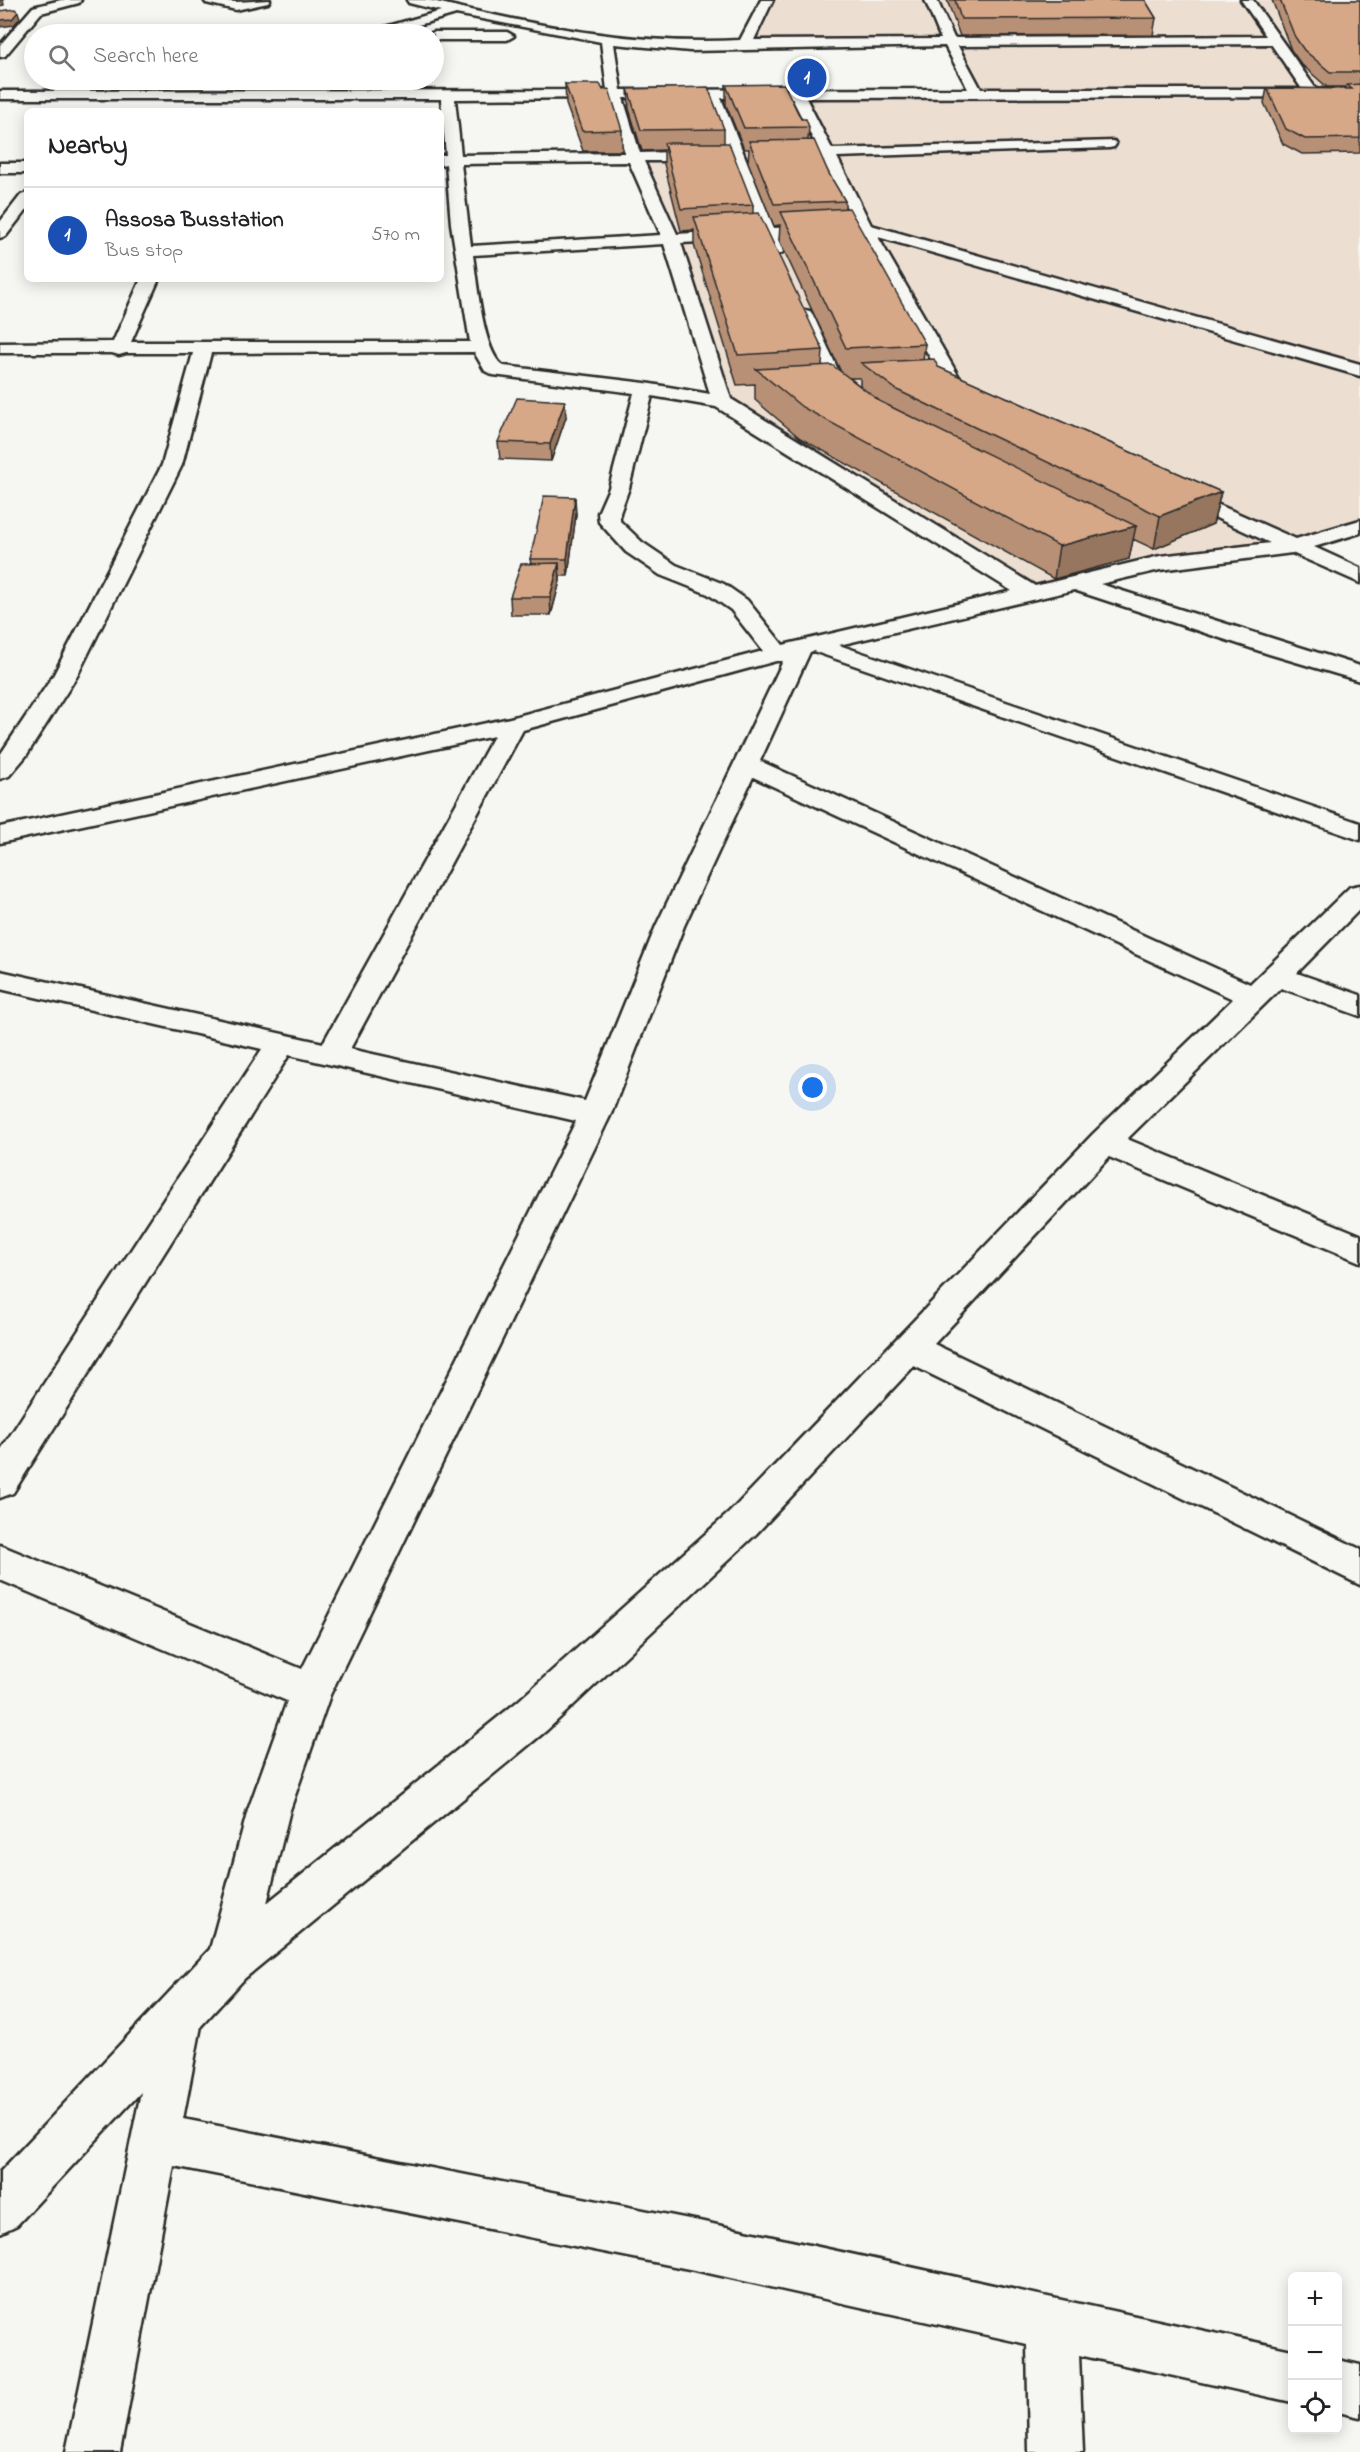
<!DOCTYPE html>
<html lang="en">
<head>
<meta charset="utf-8">
<style>
	:root { --surface:#fff; --page:#f2f2f2; --text:#202124; --muted:#757577; --line:#e0e0e0; --accent:#2b2b2b }
	body { margin:0; font-family:"Indie Flower",sans-serif; background:var(--page); color:var(--text) }
	.controls { position:absolute; right:18px; bottom:18px; display:grid; overflow:hidden; border-radius:9px; box-shadow:0 3px 15px #0003 }
	.controls button { width:54px; height:54px; display:grid; place-items:center; padding:0; border:0; border-bottom:2px solid var(--line); background:var(--surface); color:var(--text); font:30px sans-serif }
	.you { position:absolute; left:813px; top:1088px; width:21px; height:21px; margin:-15px; border:4px solid #fff; border-radius:50%; background:#1a73e8; box-shadow:0 0 0 9px #1a73e833 }
	.badge { display:grid; place-items:center; width:39px; height:39px; border-radius:50%; background:var(--accent); color:#fff; font-size:20px; font-weight:700 }
	.pin { position:absolute; translate:-50% -50%; border:3px solid #fff; box-shadow:0 2px 6px #0006 }
	.list { margin:0; padding:0; list-style:none }
	h2 { display:flex; justify-content:space-between; align-items:center; height:78px; margin:0; padding:0 24px; font-size:26px }
	h2 small { font-size:20px; font-weight:400; color:var(--muted) }
	.list li { display:grid; grid-template-columns:39px 1fr auto; gap:18px; align-items:center; box-sizing:border-box; height:96px; padding:0 24px; border-top:2px solid var(--line) }
	.list b { display:block; font-size:22px; white-space:nowrap }
	.list p { margin:0; font-size:20px; white-space:nowrap; color:var(--muted) }
	.list em { font-size:20px; font-style:normal; color:var(--muted) }
	.icon { flex:none; width:33px; height:33px; fill:none; stroke:currentColor; stroke-width:2; stroke-linecap:round; stroke-linejoin:round }
	.map { position:relative; flex:none; width:1360px; height:2452px; overflow:hidden }
	.search { position:absolute; background:var(--surface); box-shadow:0 3px 15px #0003; left:24px; top:24px; width:420px; height:66px; display:flex; align-items:center; gap:15px; box-sizing:border-box; padding:0 21px; border-radius:33px; color:var(--muted); font-size:22px }
	.panel { position:absolute; background:var(--surface); box-shadow:0 3px 15px #0003; left:24px; top:108px; width:420px; height:174px; border-radius:9px }
	.map>svg:first-child { display:block }
	.built { fill:#ecdfd2 }
	.lines { fill:none; stroke-linecap:round; stroke-linejoin:round }
	.minor-casing { stroke:#2b2b2b; stroke-width:5 }
	.minor { fill:#f6f6f2; fill-rule:evenodd }
	.wall { fill:#b89075; stroke:#2b2b2b; stroke-width:1.5; fill-rule:evenodd }
	.shaded-wall { fill:#96765f; stroke:#2b2b2b; stroke-width:1.5 }
	.building { fill:#d6a888; stroke:#2b2b2b; stroke-width:1.5 }
</style>
</head>
<body>
<div class="map">
<svg width="1360" height="2452" viewBox="0 0 1360 2452">
	<rect width="100%" height="100%" fill="#f6f6f2"/>
	<filter id="ink" filterUnits="userSpaceOnUse"><feTurbulence type="fractalNoise" baseFrequency=".0167" numOctaves="2"/><feDisplacementMap in="SourceGraphic" scale="12" xChannelSelector="R" yChannelSelector="G"/><feConvolveMatrix kernelMatrix="1 2 1 2 8 2 1 2 1" color-interpolation-filters="sRGB"/></filter>
	<g filter="url(#ink)">
		<path class="built" d="M770,0H1245L1281,41L1250,0H1360V519L1300,538L1046,598L722,398L615,95L972,92L954,43H748Z"/>
		<g class="lines">
			<defs>
				<path id="minor" d="M61,0H81L79,3L41,13L5,56L0,57V45L33,7Z
					M204,0L236,2L270,0L268,3L236,10L206,3Z
					M407,0H428C532,25 633,46 740,40L761,0H773L754,40L941,39L925,0H937L954,38L1266,36L1241,0H1253L1316,89H1360V97L806,98L832,149L1114,141L1116,144L1114,147L1109,148L837,157L871,225L1360,364V376L878,237L959,377L989,402L986,406H972L945,384L860,233L778,238L783,252L775,257L769,256L762,239L681,243L731,399L1035,586L1160,556L1270,543L1169,496L1166,492L1169,488L1176,486L1296,539L1360,520V533L1314,547L1360,568V583L1292,553L1160,570L1100,584L1360,666V681L1269,654L1074,590L839,645L1360,823V840L813,651L810,652L760,761L1250,984L1350,887L1360,885V909L1297,973L1360,995V1016L1281,988L1127,1139L1360,1235V1262L1109,1157L934,1344L1360,1549V1585L914,1366L756,1534L547,1730L245,1978L201,2026L183,2119L699,2221L1292,2350V2402L1079,2355L1083,2452H1029L1027,2344L699,2271L174,2166L120,2452H66L141,2092L17,2225L0,2233V2172L210,1949L248,1810L287,1701L0,1580V1545L302,1669L576,1121L289,1055L13,1493L0,1498V1451L262,1049L0,989V971L323,1043L494,736L0,843V827L510,718L763,651L731,610L708,594L660,575L626,552L599,522L598,513L609,488L634,393L493,375L485,371L474,352L211,353L182,465L77,676L26,756L9,776L0,779V755L53,676L162,465L193,353H126L119,355L112,353H0V343L113,342L141,279H159L131,342H470L451,224L446,164L441,165V155H446L441,99H0V91L607,90L601,42L456,14L388,34H370L371,31L441,11L409,3ZM614,44L690,51L945,46L968,89L621,90ZM1271,44L1302,89H981L958,46ZM609,98L625,153L461,155L455,99ZM623,98H707L758,229L677,234L644,161H709L717,156L709,151L640,153ZM721,98H792L818,149L801,151L798,154L806,159L822,158L855,224L774,228ZM629,162L661,235L471,246L461,164ZM664,244L710,394L645,383L504,366C483,355 477,280 473,255ZM652,396L716,407L1012,591L783,645L747,600L724,584L676,565L642,542L620,521V513L629,488ZM776,661H783L656,926L585,1101L350,1049L523,730ZM753,777L1233,999L1093,1134L730,1512L517,1702L267,1903L290,1810L330,1695L611,1114L684,926Z
					M434,32H507L514,36L507,40H434V34H429Z
					M0,163H27V173H0Z
					M27,193V209L6,236L0,238V222L21,195Z
					M804,310L810,311L813,315L845,385L862,400L859,404H845L828,388L795,315L798,311Z
					M1338,2360L1360,2365V2417L1338,2412Z"/>
			</defs>
			<use href="#minor" class="minor-casing"/>
			<use href="#minor" class="minor"/>
		</g>
		<path class="wall" d="M947,0H1145L1156,18L1153,35L960,36Z
			M1272,0H1360V153L1302,154L1283,144L1264,103L1267,88L1346,89V87H1327L1301,64L1291,50Z
			M565,84L622,130V151H583L566,104Z
			M726,85L801,119L809,127L808,140L845,201V208L925,344L923,360L938,367L1221,492L1213,524L1154,549L1133,539L1129,559L1054,579L800,438L755,400V384L737,385L694,245V230L681,231L664,164V150L642,151L629,109L628,89L724,129V143L753,205V214L823,350L822,365L841,372L779,240L780,225L774,226L748,162L749,149H744L726,105ZM850,378H860V386Z
			M566,417L551,461L500,459L498,442Z
			M576,514L568,576H560V581L551,615H511L510,597L531,564L530,559Z"/>
		<path class="shaded-wall" d="M0,0H3L4,5L0,6Z
			M18,12L20,18L14,25L0,27V20Z
			M565,401L566,417L551,461L550,444Z
			M1221,492L1213,524L1154,549L1160,516Z
			M575,497L576,514L568,576L567,559Z
			M1136,526L1129,559L1054,579L1059,546Z
			M559,563L560,581L551,615L550,597Z"/>
		<path class="building" d="M955,0H1145L1156,18L961,19Z
			M1280,0H1360V72H1330L1304,50L1295,37Z
			M15,9L18,12L12,19L0,20V11Z
			M565,84H600L603,90L609,89L622,130L582,131Z
			M784,84L801,119H806L809,127L744,128L726,85Z
			M1360,84V138L1305,139L1286,129L1267,88L1352,89L1347,85Z
			M708,87L724,129L641,130L628,89Z
			M814,140L829,174L845,201L774,204L749,141Z
			M664,143H729L753,205L681,209Z
			M849,208L925,344L846,348L781,212Z
			M759,213L823,350L738,355L694,217Z
			M934,359L938,367L1221,492L1160,516L897,390L861,363Z
			M832,365L881,402L1136,526L1059,546L802,407L756,369Z
			M517,398L565,401L550,444L498,442Z
			M544,496L575,497L567,559H530Z
			M559,563L550,597H510L521,564Z"/>
	</g>
</svg>
<div class="controls">
<button>+</button>
<button>−</button>
<button><svg class="icon" aria-label="locate" viewBox="0 0 24 24"><circle cx="12" cy="12" r="6"/><path d="M12 2v4M12 18v4M2 12h4M18 12h4"/></svg></button>
</div>
<div class="you"></div>
<div class="pin badge" style="left:807px;top:78px;background:#1a4fb4">1</div>
<div class="search"><svg class="icon" aria-label="search" viewBox="0 0 24 24"><circle cx="10" cy="10" r="6"/><path d="M15 15l6 6"/></svg>Search here</div>
<section class="panel">
<h2>Nearby<small></small></h2>
<ul class="list">
<li><span class="badge" style="background:#1a4fb4">1</span><div><b>Assosa Busstation</b><p>Bus stop</p></div><em>570 m</em></li>
</ul>
</section>
</div>
</body>
</html>
